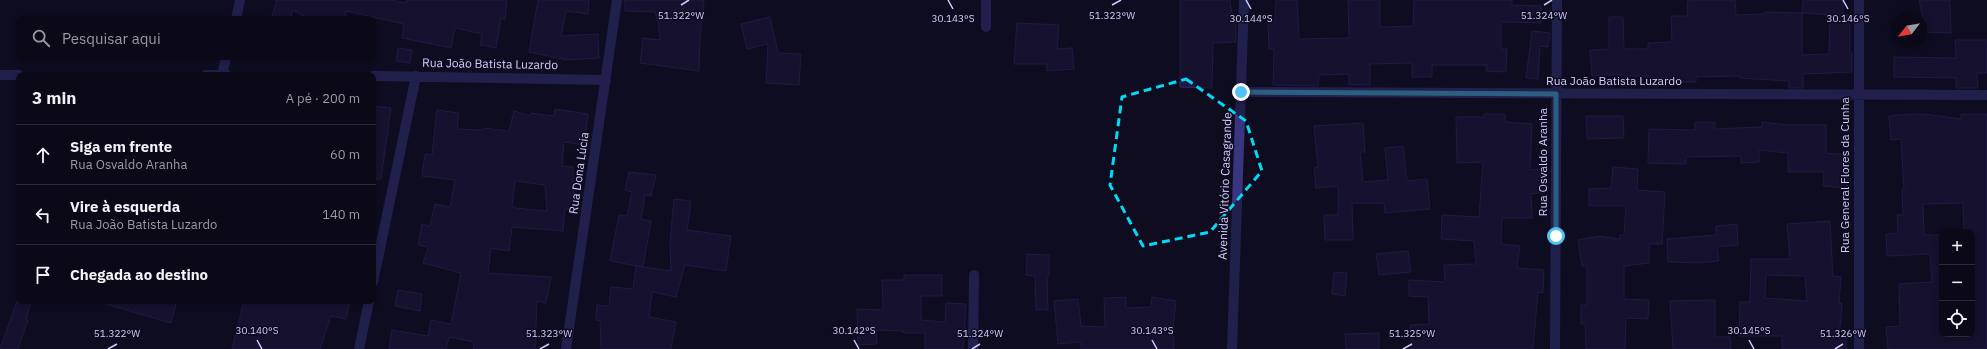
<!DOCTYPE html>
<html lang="pt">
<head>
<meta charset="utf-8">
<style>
	:root { --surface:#0b0918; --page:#141221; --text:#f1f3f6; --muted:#9a9aa2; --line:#2b2a37 }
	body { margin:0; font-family:"IBM Plex Sans",sans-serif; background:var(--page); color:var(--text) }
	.controls { position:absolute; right:12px; bottom:12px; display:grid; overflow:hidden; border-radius:8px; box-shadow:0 2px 6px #0003 }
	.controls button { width:36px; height:36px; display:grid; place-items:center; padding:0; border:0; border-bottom:1px solid var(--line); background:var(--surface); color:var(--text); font:20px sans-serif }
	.compass { position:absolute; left:1891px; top:12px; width:36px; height:36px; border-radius:50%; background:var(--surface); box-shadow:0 2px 6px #0003; rotate:239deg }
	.stop { position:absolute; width:12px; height:12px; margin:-9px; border:3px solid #4fc3f7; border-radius:50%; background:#fff }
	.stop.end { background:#4fc3f7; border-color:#fff; box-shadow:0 1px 4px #0008 }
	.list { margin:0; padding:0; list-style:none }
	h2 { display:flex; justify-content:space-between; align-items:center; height:52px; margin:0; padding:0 16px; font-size:17px }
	h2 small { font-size:13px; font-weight:400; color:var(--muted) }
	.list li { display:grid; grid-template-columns:26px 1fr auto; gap:12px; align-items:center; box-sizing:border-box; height:60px; padding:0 16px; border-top:1px solid var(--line) }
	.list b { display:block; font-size:15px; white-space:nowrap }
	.list p { margin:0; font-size:13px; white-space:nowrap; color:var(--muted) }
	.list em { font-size:13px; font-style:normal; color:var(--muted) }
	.icon { flex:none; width:22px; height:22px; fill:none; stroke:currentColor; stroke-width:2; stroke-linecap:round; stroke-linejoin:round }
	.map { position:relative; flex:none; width:1987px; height:349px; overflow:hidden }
	.search { position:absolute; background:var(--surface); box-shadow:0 2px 6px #0003; left:16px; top:16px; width:360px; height:44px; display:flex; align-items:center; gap:10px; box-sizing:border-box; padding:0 14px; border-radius:8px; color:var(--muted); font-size:15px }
	.panel { position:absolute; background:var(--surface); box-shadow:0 2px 6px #0003; left:16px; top:72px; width:360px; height:232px; border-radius:8px }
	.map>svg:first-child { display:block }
	.building { fill:#201741; stroke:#37296e; fill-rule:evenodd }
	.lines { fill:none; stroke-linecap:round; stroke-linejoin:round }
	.street { stroke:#393580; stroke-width:10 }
	.route { stroke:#4fc3f7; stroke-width:5 }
	.marked { fill:none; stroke:#00dbf6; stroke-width:3; stroke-dasharray:8 5; stroke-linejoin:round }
	.ticks { fill:none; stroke:#d1cbff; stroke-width:1.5 }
	.labels { text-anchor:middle; stroke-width:3; stroke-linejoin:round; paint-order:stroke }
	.street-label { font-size:12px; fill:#d1cbff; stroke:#0f0c20 }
	.ticks-label { font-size:10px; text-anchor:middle; fill:#d1cbff; stroke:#0f0c20; stroke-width:3; stroke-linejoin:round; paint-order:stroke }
</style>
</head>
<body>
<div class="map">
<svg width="1987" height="349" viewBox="0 0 1987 349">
	<rect width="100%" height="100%" fill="#0f0c20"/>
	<path class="building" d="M275,0H391L406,3L407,0H507L505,19H501L496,48L480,45L482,34L455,28L451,48L402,38L404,24L346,11L344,19H308L293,10L290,19H271L277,1Z
		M538,0H589L588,14L566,11L561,36L598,34L599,58L563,60V59L529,52Z
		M625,0H704L700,36L699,71L640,63L643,38L660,40L658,22L655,12L625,11Z
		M1180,0H1230L1232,15H1236V42L1213,43L1212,88L1180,87Z
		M1276,0H1297L1299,39L1349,38L1348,0H1380V27L1413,26L1414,0H1512V5L1541,6V23L1501,22V49H1507L1506,72L1486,71L1487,65H1432V77H1412V63L1370,64V85H1349V74L1319,75L1318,86L1273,85L1274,49H1269L1268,22H1275Z
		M1688,0H1735L1736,15L1765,14V12L1802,13L1803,0H1843V15H1850V53H1852V72L1803,74V88H1789V81L1739,78V76L1696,77V82H1673V78H1649V76H1624V74L1592,76L1590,50L1609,49V17H1623L1624,49H1648V43L1672,42L1671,16H1687ZM1802,13L1830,15L1829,54L1802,55Z
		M1919,0H1950L1951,33L1922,32V14Z
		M770,17L778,53L801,54L799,85L766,83L768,44L747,49L741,24Z
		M1017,23L1059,25L1057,49L1072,48L1074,69L1047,71V64H1014Z
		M1532,31L1550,33L1548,47L1540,46L1538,79L1526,78Z
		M1955,40H1987V73H1977L1978,88H1956V78L1894,77V57L1956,58Z
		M398,48L412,50L410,63L396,61Z
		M373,106L391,108L381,179H373Z
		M555,109L588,114L584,145L564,142L562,166L573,167L574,209H565L563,231L512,227L509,251L491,248L488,273L551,277L546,303L537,301L535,349H473L474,342L449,337L446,349H389L392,330L428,336L431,320L451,324L461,273L423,263L428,247L418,245L422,224L430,226L435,204L450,207L455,180L422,176L425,154L432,155L437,110L459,113L457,129L482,130L483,128L509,131L514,111L530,116L531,113L554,116ZM515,181L545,185L547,211L515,208L512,206Z
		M1484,114H1505V122L1532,124L1530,170L1540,169L1542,193L1531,194L1532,218H1502L1501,244L1520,246L1517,268L1544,270L1543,293L1538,292L1533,349H1412L1410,325L1429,324L1428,297L1409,296V280L1445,282L1444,265L1476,264L1474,241L1441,239L1442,215L1479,217L1483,162L1457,163L1456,117H1484Z
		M1910,114H1924L1961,119V114H1987V349H1888L1886,327L1900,326L1899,284L1932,282L1930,254L1887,256L1886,234L1898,233L1897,215H1903L1902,190L1904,189L1901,139L1891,140L1889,116ZM1963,203L1964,232H1972V334H1942V235H1924L1923,204Z
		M1586,116H1623L1624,138L1587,139Z
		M1695,122H1715V129L1762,127V122L1788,125H1826V153L1850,155L1847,188L1823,186L1824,172H1788V153L1759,150V162L1741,163V156L1686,157V164L1648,163L1649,129L1695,130Z
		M1363,123L1365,152H1360L1363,182L1388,180L1385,148L1403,146L1407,181L1427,179L1430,209L1385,213L1384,203H1352L1353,240H1325L1324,215H1338V186L1316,188L1314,168L1318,167L1314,126Z
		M1613,167L1638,169L1637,190L1665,192L1662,244H1649V263L1624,266V299L1649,300L1648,319L1626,318L1625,349H1586L1585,324H1581V305H1587V266H1582L1578,240L1599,236L1620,239V235H1624L1626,206H1589V189L1611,188Z
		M629,172L656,175L651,196L645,195L641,219L651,221L643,267L610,261L619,215L627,216L632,192L625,190Z
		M674,199L691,201L687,230L731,236L726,271L685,265L676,297L652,292L649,317L676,322L671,349H601L600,321L596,320L597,305L609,306L611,287L633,289L636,266L671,271L670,243Z
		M1830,221L1833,276L1841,277L1839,303L1842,304L1839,337H1846V349H1782V336H1739L1740,302H1750L1751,259H1790L1787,224ZM1766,275L1805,276L1807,301L1765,298Z
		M1737,224L1738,245L1717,247L1719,261L1698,263L1668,262L1667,239L1716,235V226Z
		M1408,251L1411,272L1379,275L1376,254Z
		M1027,254L1049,255V276H1047L1048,310H1036L1035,276L1026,275Z
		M1334,272L1347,273L1345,296L1332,294Z
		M904,275H942V296H921V320L945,322L946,303L966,304L963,349H925V333H903V331L876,330L877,344L858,345L857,309L883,310L882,280H904Z
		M398,290L422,294L420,311L395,306Z
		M1126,297V308L1151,307L1152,297L1176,301L1172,337H1174V349H1081V342L1058,344L1054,301L1078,299L1081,326L1105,327L1104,298Z
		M1715,300V337H1730L1731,349H1673L1670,301Z
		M17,301H31L26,320H28L18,349H0Z
		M106,301H177L171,323L106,304Z
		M244,301H343L350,302L346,319L331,316L320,349H232Z
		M1379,333V349H1346L1345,334Z"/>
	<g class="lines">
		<path class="street" d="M1859,0V349
			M236,19L240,0
			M986,27V0
			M0,75H19
			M206,75H227
			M222,75L226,57
			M373,76L606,80
			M1241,92L1987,95
			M373,282L416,76
			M359,349L369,301
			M566,349L617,0
			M973,349L974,275
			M1232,349L1244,0
			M1555,349L1557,0"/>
	</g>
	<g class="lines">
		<path class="route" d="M1241,92L1556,94V236"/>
	</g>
	<path d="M0 0H1987V349H0ZM1186,79L1246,121L1262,171L1210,232L1143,246L1110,185L1122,97Z" fill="#0f0c20" fill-opacity=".55" fill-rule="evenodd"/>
	<path class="marked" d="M1186,79L1246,121L1262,171L1210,232L1143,246L1110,185L1122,97Z"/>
	<path class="ticks" d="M948,0L953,9M1246,0L1251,9M1843,0L1848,9M681,5L689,0M1112,5L1121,0M1544,5L1552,0M257,340L262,349M854,340L859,349M1152,340L1157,349M1749,340L1754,349M108,349L117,344M540,349L549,344M972,349L980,344M1403,349L1412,344M1835,349L1843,344"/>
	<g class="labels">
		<g class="street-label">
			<text transform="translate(490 64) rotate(1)" y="4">Rua João Batista Luzardo</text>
			<text x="1614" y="85">Rua João Batista Luzardo</text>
			<text transform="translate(1543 162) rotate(-90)" y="4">Rua Osvaldo Aranha</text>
			<text transform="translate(579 173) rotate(-82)" y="4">Rua Dona Lúcia</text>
			<text transform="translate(1845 175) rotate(-90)" y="4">Rua General Flores da Cunha</text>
			<text transform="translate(1225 186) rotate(-88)" y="4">Avenida Vitório Casagrande</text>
		</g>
	</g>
	<g class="ticks-label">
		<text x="681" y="19">51.322°W</text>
		<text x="1544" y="19">51.324°W</text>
		<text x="1112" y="19">51.323°W</text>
		<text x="953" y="22">30.143°S</text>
		<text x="1251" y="22">30.144°S</text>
		<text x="1848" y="22">30.146°S</text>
		<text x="257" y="334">30.140°S</text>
		<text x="854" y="334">30.142°S</text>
		<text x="1152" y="334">30.143°S</text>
		<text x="1749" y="334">30.145°S</text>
		<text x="117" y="337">51.322°W</text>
		<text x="549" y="337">51.323°W</text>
		<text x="980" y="337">51.324°W</text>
		<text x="1412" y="337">51.325°W</text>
		<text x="1843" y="337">51.326°W</text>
	</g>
</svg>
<div class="controls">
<button>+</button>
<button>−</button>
<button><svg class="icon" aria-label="locate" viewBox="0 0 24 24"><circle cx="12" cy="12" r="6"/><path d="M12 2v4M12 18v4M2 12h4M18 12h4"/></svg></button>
</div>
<svg class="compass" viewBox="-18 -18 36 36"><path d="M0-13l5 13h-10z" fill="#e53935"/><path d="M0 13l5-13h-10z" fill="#9a9aa2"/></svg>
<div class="stop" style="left:1556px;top:236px"></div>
<div class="stop end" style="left:1241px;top:92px"></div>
<div class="search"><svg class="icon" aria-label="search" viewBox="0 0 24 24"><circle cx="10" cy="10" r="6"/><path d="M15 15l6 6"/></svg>Pesquisar aqui</div>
<section class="panel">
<h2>3 min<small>A pé · 200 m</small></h2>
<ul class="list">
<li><svg class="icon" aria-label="ahead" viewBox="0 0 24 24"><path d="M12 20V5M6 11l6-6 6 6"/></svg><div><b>Siga em frente</b><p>Rua Osvaldo Aranha</p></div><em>60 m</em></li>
<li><svg class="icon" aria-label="left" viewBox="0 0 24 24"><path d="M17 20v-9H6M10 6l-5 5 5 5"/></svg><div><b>Vire à esquerda</b><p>Rua João Batista Luzardo</p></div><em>140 m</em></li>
<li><svg class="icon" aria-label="arrive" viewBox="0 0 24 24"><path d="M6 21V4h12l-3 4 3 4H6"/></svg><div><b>Chegada ao destino</b></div></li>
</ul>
</section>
</div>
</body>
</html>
